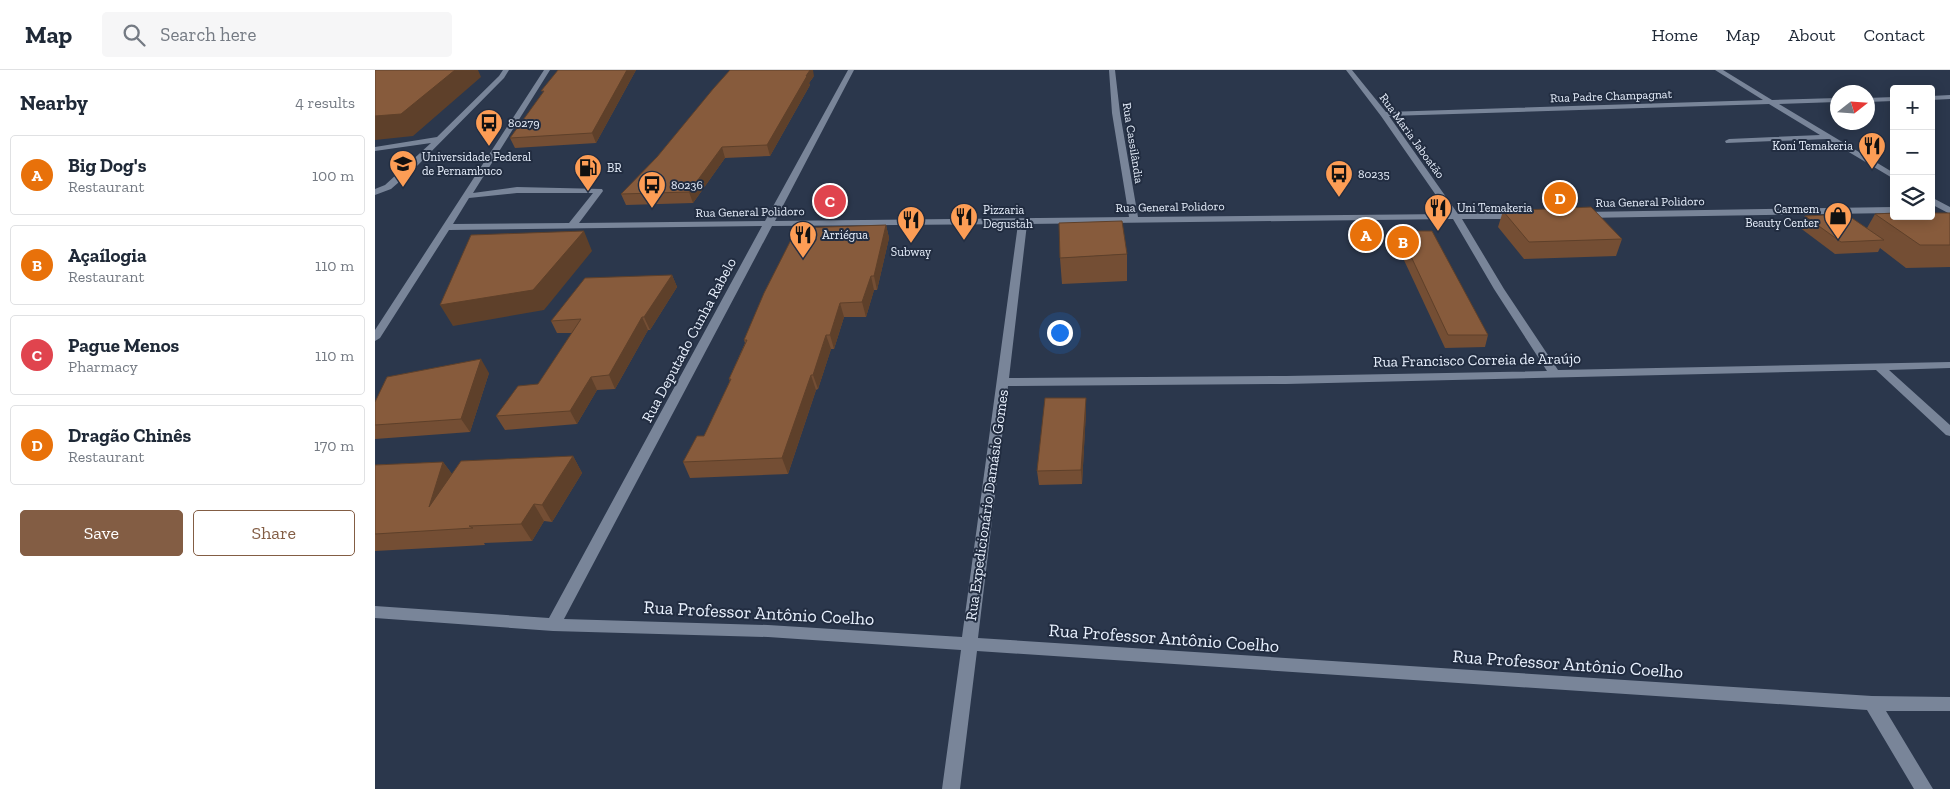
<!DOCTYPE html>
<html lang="en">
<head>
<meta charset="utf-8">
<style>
	:root { --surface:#fff; --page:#f6f6f7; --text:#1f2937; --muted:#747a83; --line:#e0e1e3; --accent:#835d44 }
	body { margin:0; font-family:"Zilla Slab",serif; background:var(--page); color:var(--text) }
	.controls { position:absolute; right:15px; top:15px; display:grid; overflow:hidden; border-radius:5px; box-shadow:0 2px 12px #0003 }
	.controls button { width:45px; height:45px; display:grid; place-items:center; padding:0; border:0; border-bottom:1px solid var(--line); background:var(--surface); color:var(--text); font:25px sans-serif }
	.compass { position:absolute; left:1455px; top:15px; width:45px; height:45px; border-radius:50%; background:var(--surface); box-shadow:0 2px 12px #0003; rotate:73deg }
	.you { position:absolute; left:684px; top:262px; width:18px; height:18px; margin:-12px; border:4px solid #fff; border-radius:50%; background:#1a73e8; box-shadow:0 0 0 8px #1a73e833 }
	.badge { display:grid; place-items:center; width:32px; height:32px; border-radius:50%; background:var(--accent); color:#fff; font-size:16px; font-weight:700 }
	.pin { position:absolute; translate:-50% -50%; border:2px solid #fff; box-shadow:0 1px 5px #0006 }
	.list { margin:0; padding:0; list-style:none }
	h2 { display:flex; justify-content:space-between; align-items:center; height:65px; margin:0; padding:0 20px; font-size:21px }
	h2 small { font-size:16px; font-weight:400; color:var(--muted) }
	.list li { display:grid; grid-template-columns:32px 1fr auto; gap:15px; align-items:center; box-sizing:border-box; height:80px; margin:0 10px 10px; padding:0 10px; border:1px solid var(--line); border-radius:5px }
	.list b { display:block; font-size:19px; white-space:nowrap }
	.list p { margin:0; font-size:16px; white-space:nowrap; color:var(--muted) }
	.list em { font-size:16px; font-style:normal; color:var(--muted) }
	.actions { display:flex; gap:10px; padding:15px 20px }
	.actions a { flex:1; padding:11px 0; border:1px solid var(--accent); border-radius:5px; text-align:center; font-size:18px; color:var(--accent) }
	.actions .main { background:var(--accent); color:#fff }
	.icon { flex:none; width:28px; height:28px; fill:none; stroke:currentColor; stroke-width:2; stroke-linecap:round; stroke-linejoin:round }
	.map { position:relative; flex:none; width:1575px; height:719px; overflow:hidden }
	header { display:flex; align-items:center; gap:30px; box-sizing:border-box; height:70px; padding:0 25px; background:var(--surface); border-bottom:1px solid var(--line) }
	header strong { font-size:24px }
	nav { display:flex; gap:28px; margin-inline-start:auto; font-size:18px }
	.search { width:350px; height:45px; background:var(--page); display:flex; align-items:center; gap:12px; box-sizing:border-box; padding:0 18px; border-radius:5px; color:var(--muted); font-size:19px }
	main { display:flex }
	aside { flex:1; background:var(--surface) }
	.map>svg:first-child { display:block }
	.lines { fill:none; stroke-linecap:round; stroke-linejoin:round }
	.minor { fill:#798599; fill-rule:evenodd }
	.wall { fill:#744e34 }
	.shaded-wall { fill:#5e402a }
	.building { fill:#875b3c; stroke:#5e402a }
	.labels { text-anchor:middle; stroke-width:4; stroke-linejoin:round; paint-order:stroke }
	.far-street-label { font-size:12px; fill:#e9f1fe; stroke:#222d41 }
	.far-poi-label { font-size:12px; fill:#e9f1fe; stroke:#222d41; text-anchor:start }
	.street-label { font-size:15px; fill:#e9f1fe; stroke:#222d41 }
	.near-street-label { font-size:18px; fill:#e9f1fe; stroke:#222d41 }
</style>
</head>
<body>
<header>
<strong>Map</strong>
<div class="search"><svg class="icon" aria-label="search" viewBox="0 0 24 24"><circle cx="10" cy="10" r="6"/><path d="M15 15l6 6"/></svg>Search here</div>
<nav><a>Home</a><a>Map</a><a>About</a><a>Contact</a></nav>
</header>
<main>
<aside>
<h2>Nearby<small>4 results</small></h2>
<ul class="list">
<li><span class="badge" style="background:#e8710a">A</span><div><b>Big Dog's</b><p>Restaurant</p></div><em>100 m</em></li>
<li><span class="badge" style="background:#e8710a">B</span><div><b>Açaílogia</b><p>Restaurant</p></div><em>110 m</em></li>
<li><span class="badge" style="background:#e0444e">C</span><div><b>Pague Menos</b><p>Pharmacy</p></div><em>110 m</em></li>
<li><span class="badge" style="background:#e8710a">D</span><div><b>Dragão Chinês</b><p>Restaurant</p></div><em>170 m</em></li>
</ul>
<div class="actions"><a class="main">Save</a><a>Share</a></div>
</aside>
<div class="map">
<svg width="1575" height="719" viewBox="0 0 1575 719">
	<rect width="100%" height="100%" fill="#2b374c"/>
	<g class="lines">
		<path class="minor" d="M128,0H134L129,8L39,99L16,119L0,125V119L10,115L56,73L0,81V77L62,67L124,6Z
			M169,0H175L98,123L142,117L227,119L228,121L204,153L390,151L473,0H479L400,151L754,147L737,43L734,0H740L745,43L763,147L1074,144L1006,46L971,0H977L1011,42L1388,30L1340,0H1348L1397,30L1462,28V32L1404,34L1519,103V109L1452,69L1351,73L1350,71L1354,69L1445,65L1394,34L1014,46L1083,144L1143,143L1147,146L1143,149H1087L1129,219L1183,300L1575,292V298L1514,300L1575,355V366L1571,365L1501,300L911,314L633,316L603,568L1497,626L1575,627V641H1511L1558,719H1539L1492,640L602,581L585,719H567L586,580L393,567L178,561L0,548V536L174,548L387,156L74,160L5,268L0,271V260ZM142,123H218L194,153L78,154L94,128ZM1078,149L1119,219L1172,301L911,306L634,308L652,154ZM643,154L587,567L393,555L189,549L397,156Z
			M1575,25V29L1556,30V26Z
			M1519,27V31L1492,32V28Z
			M1556,127L1575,137V144L1556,134Z
			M1519,137V143L1208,148L1204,145L1208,142Z"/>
	</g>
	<path class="wall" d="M261,0L221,73L140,78L135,68L167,24Z
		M439,6L434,13L435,15L395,86L350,88L318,133L251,135L246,124Z
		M1128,141L1247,169L1241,186L1149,189L1123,157Z
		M1575,143V197L1531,198L1505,178L1503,182L1460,184L1424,157L1430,146L1492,158L1500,144Z
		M511,155L514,168L502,220H499L491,247H469L459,279H456L443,319L441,320L413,404L315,408L308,392L329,366L355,311L354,309L370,273L369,270Z
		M1024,161L1113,265L1110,277L1070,278L1021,173Z
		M752,184V211L687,214L685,188Z
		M297,205L302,217L275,260H273L240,319L222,320L202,354L130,360L121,346L163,314L197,263H182L176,251Z
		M114,303L95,362L0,369V332Z
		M711,341L707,414L664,415L662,401Z
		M198,386L207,403L177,452L169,451L157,471L109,473L110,475L0,481V395L68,392L77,404Z"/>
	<path class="shaded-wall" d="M80,0H103L106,7L38,66L0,70V46Z
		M252,0H261L221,73L217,63Z
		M435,0H438L439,6L434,13L435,15L395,86L392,75L431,6Z
		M347,77L350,88L318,133L314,122Z
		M511,155L514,168L502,220L499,206Z
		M209,161L217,181L169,240L78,256L65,235Z
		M297,205L302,217L275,260L269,247Z
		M496,206L499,220L491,247L487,232Z
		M465,233L469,247L459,279L455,265Z
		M267,247L273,260L240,319L234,305Z
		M451,265L456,279L443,319L438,305Z
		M106,289L114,303L95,362L86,349Z
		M436,305L441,320L413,404L407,388Z
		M216,307L222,320L202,354L195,341Z
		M711,328V341L707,414L706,400Z
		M198,386L207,403L177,452L167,435Z
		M68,392L80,408L54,437Z
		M159,434L169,451L157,471L146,454Z"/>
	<path class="building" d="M0,0H80L26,44L0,46Z
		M183,0H252L217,63L135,68L169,21H166Z
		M355,0H435L431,6H432L392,75L347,77L314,122L246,124L282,87L338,19Z
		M1216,137L1247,169L1154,172L1128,141Z
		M1519,143V146H1556V143H1575V175H1545L1500,144Z
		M1471,144L1509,170L1466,172L1430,146Z
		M747,151L752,184L685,188L684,153Z
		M511,155L499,206H496L487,232L465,233L455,265H451L438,305H436L407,388L308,392L322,366H329L356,309H354L372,270H369L389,223L422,158Z
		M209,161L158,220L65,235L96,165Z
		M1024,161H1057L1113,265H1073Z
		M297,205L269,247H267L234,305L216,307L195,341L121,346L143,316L163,314L206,249L176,251L210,208Z
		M106,289L86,349L0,355V332L12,307Z
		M670,328H711L706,400L662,401Z
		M198,386L167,435L159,434L146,454L94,456L98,458L0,464V395L68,392L54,437L86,391Z"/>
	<defs>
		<symbol id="bus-pin" viewBox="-11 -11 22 30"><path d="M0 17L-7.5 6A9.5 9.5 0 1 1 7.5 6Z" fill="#fd9d55" stroke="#222d41"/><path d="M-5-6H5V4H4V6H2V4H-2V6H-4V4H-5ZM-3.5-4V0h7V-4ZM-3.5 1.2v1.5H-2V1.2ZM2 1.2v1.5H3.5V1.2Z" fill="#111"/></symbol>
		<symbol id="restaurant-pin" viewBox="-11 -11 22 30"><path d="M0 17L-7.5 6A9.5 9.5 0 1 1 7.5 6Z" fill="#fd9d55" stroke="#222d41"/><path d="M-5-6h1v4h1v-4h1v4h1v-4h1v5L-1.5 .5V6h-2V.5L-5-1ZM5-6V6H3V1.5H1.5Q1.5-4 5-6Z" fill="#111"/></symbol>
		<symbol id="university-pin" viewBox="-11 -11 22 30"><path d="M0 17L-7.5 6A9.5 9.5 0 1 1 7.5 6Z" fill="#fd9d55" stroke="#222d41"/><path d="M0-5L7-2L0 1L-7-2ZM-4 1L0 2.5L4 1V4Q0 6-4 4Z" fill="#111"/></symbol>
		<symbol id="fuel-pin" viewBox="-11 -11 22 30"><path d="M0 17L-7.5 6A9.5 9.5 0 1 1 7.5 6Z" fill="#fd9d55" stroke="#222d41"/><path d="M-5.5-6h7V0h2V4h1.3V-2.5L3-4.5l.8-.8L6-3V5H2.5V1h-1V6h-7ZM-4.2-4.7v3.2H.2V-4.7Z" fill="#111"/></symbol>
		<symbol id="shop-pin" viewBox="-11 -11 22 30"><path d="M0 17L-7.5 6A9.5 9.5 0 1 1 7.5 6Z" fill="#fd9d55" stroke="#222d41"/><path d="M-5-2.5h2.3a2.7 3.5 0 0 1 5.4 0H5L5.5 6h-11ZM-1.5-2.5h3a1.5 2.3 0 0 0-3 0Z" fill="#111"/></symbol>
	</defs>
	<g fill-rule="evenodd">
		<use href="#bus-pin" x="98" y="37" width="32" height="43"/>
		<use href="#restaurant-pin" x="1481" y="60" width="32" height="43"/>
		<use href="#university-pin" x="12" y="78" width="32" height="43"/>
		<use href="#fuel-pin" x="197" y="82" width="32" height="43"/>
		<use href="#bus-pin" x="948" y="88" width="32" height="43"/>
		<use href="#bus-pin" x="261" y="99" width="32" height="43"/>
		<use href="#restaurant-pin" x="1047" y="122" width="32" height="43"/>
		<use href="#shop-pin" x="1447" y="130" width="32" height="43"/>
		<use href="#restaurant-pin" x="573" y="131" width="32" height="43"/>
		<use href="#restaurant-pin" x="520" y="134" width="32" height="43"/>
		<use href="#restaurant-pin" x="412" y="149" width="32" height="43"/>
	</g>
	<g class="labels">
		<g class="far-street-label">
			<text transform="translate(1236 26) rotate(-2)" y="4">Rua Padre Champagnat</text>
			<text transform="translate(1037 66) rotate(54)" y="4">Rua Maria Jaboatão</text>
			<text transform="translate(758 73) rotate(81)" y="4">Rua Cassilândia</text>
			<text transform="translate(1275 132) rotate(-1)" y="4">Rua General Polidoro</text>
			<text transform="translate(795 137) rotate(-1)" y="4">Rua General Polidoro</text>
			<text transform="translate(375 142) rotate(-1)" y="4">Rua General Polidoro</text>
		</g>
		<g class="far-poi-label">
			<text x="133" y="57">80279</text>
			<text x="1478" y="80" text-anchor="end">Koni Temakeria</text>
			<text x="47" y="91">Universidade Federal<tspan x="47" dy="14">de Pernambuco</tspan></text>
			<text x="232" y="102">BR</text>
			<text x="983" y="108">80235</text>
			<text x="296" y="119">80236</text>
			<text x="1082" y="142">Uni Temakeria</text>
			<text x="1444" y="143" text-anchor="end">Carmem<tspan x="1444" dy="14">Beauty Center</tspan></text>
			<text x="608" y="144">Pizzaria<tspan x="608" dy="14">Degustah</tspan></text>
			<text x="447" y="169">Arriégua</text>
			<text x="536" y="186" text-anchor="middle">Subway</text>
		</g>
		<g class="street-label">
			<text transform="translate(314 270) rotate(-62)" y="5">Rua Deputado Cunha Rabelo</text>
			<text transform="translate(1102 290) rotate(-1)" y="5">Rua Francisco Correia de Araújo</text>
			<text transform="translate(612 435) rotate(-82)" y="5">Rua Expedicionário Damásio Gomes</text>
		</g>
		<g class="near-street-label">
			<text transform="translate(384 543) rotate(3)" y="6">Rua Professor Antônio Coelho</text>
			<text transform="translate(789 568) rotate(4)" y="6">Rua Professor Antônio Coelho</text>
			<text transform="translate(1193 594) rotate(4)" y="6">Rua Professor Antônio Coelho</text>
		</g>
	</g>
</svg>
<div class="controls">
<button>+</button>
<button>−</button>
<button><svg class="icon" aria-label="layers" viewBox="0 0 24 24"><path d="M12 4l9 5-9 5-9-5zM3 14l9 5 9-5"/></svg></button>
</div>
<svg class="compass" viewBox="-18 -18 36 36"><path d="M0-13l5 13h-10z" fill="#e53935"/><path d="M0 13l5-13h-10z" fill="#747a83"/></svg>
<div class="you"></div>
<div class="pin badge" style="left:991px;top:165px;background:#e8710a">A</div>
<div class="pin badge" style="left:1028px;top:172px;background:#e8710a">B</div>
<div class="pin badge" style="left:455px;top:131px;background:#e0444e">C</div>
<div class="pin badge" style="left:1185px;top:128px;background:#e8710a">D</div>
</div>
</main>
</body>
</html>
